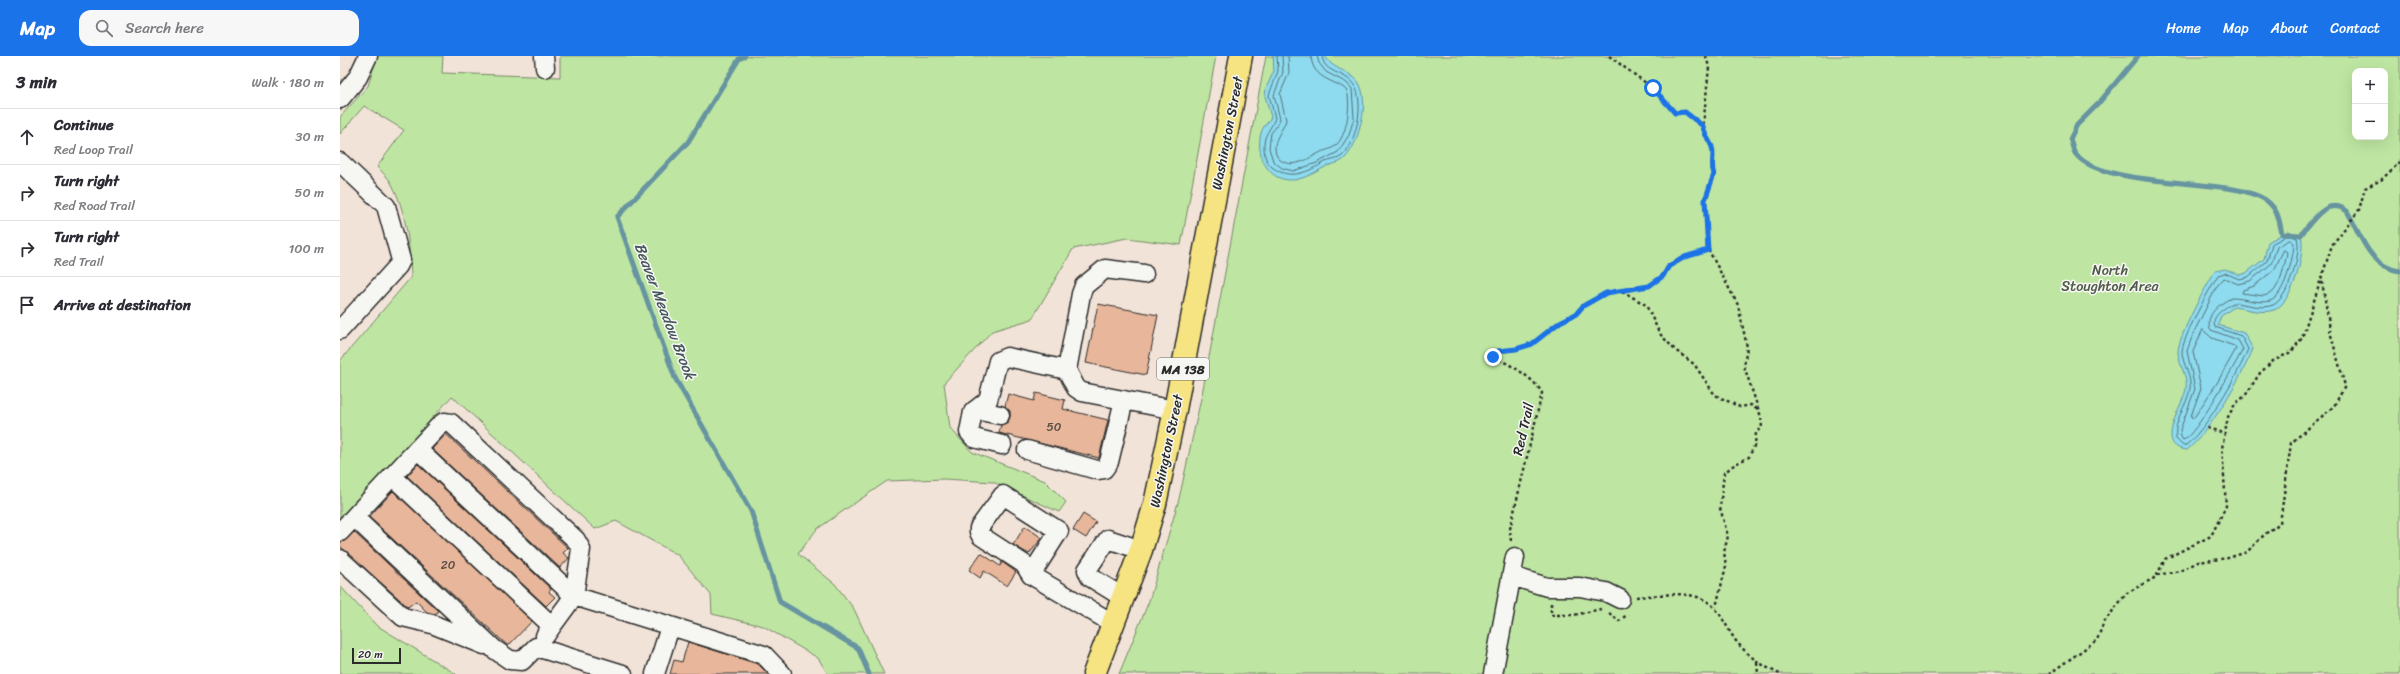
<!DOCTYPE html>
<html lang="en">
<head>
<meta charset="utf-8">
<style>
	:root { --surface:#fff; --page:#f7f7f7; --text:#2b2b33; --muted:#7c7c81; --line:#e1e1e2; --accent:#1a73e8 }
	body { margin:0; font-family:Sriracha,sans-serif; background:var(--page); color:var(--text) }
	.controls { position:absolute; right:12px; top:12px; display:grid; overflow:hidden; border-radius:8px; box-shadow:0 4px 16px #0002 }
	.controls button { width:36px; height:36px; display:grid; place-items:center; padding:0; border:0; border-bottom:1px solid var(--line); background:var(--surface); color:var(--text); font:20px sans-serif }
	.scale { position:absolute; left:12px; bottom:10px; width:49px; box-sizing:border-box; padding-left:4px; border:2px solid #2b2b2b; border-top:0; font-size:11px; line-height:14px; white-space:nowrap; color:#2b2b2b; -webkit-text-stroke:3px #f6f6f2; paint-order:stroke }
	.stop { position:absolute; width:12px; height:12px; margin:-9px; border:3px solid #1a73e8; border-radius:50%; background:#fff }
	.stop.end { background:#1a73e8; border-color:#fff; box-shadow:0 1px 4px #0008 }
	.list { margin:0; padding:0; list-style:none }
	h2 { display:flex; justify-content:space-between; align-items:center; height:52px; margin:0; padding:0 16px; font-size:17px }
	h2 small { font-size:13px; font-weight:400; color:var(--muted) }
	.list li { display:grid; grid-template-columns:26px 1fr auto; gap:12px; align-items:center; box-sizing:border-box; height:56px; padding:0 16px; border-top:1px solid var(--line) }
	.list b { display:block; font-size:15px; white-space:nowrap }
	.list p { margin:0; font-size:13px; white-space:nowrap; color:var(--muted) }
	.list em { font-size:13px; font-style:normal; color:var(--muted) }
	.icon { flex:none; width:22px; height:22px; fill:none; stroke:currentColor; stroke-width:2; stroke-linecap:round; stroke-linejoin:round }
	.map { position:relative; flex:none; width:2060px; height:618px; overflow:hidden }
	header { display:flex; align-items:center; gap:24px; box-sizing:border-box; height:56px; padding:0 20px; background:var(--accent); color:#fff }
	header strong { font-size:19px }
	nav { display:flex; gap:22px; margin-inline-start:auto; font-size:14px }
	.search { width:280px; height:36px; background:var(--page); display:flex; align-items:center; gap:10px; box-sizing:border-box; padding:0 14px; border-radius:12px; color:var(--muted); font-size:15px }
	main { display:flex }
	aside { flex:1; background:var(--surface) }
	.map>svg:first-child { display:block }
	.green { fill:#bee6a2; stroke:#748866; fill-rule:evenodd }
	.water { fill:#8edaee; stroke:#6694a0 }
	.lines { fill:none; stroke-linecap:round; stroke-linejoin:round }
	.shore { stroke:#537179; stroke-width:1 }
	.stream { stroke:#6694a0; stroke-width:5 }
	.building { fill:#e8b69a; stroke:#2b2b2b }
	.minor-casing { stroke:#2b2b2b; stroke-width:21 }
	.major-casing { stroke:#2b2b2b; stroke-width:25 }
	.path { stroke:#2b2b2b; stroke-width:2.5; stroke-dasharray:3 3; stroke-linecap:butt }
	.minor { stroke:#f6f6f2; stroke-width:18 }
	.major { stroke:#f6e381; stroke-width:22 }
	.route { stroke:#1a73e8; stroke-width:5 }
	.labels { text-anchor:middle; stroke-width:3; stroke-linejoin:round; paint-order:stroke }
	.number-label { font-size:12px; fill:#5a4e47 }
	.shield { fill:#f6f6f2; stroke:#686867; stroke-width:1 }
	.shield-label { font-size:13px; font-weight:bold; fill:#2b2b2b }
	.street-label { font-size:14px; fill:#2b2b2b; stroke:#f6f6f2 }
	.park-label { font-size:14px; fill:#505a49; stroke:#f6f6f2 }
	.water-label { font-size:15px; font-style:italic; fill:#44575c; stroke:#f6f6f2 }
</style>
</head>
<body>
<header>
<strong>Map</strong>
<div class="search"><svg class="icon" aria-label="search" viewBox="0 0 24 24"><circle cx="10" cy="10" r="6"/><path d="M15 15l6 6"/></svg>Search here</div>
<nav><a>Home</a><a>Map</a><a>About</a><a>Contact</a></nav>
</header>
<main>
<aside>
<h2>3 min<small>Walk · 180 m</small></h2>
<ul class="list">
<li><svg class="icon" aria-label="ahead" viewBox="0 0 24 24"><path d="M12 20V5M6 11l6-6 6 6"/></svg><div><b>Continue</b><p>Red Loop Trail</p></div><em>30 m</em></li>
<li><svg class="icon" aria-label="right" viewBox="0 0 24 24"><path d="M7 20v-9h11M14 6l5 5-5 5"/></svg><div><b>Turn right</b><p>Red Road Trail</p></div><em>50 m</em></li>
<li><svg class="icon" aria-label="right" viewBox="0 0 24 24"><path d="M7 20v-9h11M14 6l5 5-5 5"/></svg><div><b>Turn right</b><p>Red Trail</p></div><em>100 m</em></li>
<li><svg class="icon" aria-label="arrive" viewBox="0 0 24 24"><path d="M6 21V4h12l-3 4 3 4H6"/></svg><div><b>Arrive at destination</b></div></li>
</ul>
</aside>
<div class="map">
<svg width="2060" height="618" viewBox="0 0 2060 618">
	<rect width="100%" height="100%" fill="#f2e3d8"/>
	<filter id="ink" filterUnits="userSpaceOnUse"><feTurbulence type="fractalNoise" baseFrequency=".025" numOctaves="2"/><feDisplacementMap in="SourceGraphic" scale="8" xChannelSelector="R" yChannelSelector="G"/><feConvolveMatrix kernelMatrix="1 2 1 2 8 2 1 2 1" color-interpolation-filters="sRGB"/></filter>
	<g filter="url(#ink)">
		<path class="green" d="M37,0H103L102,17L220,21V0H876L841,189L787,182L733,193L692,263L652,275L604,327L610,372L632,396L705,425L726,446L719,456L653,426L604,423L547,425L477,473L458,498L495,528L514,553L544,618H488L478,602L423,570L372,558L371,539L338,499L276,465L255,473L112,340L0,466V305L71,221C70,190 66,152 50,125C47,120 41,115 37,111L64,74L24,50L0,78V61L28,30Z
			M926,0H2060V618H779L809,545L839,443L862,338ZM2015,15H2045V81H2015Z
			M0,530L36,569L116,618H0Z"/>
		<path class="water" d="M933,0H985C993,16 1015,14 1021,31C1025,43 1024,58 1020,70C1018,81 1013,93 1005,102C1001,107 992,108 987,110C977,115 965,123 953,124C926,126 914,95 922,74C924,69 929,66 931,61L925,40L926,32L934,15Z
			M1948,175L1961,179C1966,197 1953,246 1934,254C1923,258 1906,253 1894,251L1881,260L1878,269L1904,277L1913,293C1902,320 1869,377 1847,394C1812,391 1845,347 1846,332C1848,320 1838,308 1838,296C1838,280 1866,230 1875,215L1885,213L1899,219L1906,217L1924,203L1928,186Z"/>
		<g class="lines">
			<path class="shore" d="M937,0L938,15L929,39L935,62C931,74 923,78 924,92C924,100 927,107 932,111C950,125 968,116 985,106C990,104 997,104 1002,100C1013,91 1020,63 1019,49C1019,10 984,24 982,0
				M942,0L943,16L934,39L940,63L936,71L931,77L929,92L933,105L942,112L953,115L977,107L998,96L1009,79L1014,62L1012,33L1007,27L986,16L979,7L977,0
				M948,0L949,17L940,38L946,64C943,74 935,81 935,92C935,96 936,100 939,103C953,114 967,103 981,96C985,94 990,94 995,90C1007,81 1011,49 1007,35C998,24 972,25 971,0
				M1949,179L1957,182C1962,197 1948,243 1933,249C1921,254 1905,247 1893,247C1885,252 1870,260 1875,271L1901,280L1908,293C1899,317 1865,375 1846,389H1842L1836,383C1833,364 1847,350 1850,333C1852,321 1843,309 1842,297C1841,284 1870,232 1878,219L1885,217L1899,223L1908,221L1927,205L1932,188Z
				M1950,184L1954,187C1954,200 1944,241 1930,245C1918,248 1904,242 1892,242C1881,246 1863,260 1871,274L1898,284L1903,293C1896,307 1855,381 1843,384L1841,381L1840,374L1855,333L1847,295L1853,278L1877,230L1884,222L1898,228L1910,225L1931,208L1937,191Z
				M1944,194L1947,196C1945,208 1941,228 1932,237L1924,240L1902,237L1903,234L1914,230L1934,214Z
				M1863,274L1872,282L1894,290L1896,293L1877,327L1853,363L1851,360L1861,332L1853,296Z"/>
			<path class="stream" d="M405,0L399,3L348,86L277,161L335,322L411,455L440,546L518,592L529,618
				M1798,0L1758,48L1737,69L1730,83C1732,87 1733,94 1735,97C1757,129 1863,124 1903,135C1913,138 1925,141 1932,150C1939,157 1940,169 1942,178L1961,179C1972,165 1987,140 2007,155C2021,179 2029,211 2060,215"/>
		</g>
		<path class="building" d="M758,248L818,259L806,319L746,307Z
			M696,337L725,344L723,353L768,364L759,402L659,377L661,369L668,366L670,361V355L665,350L668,338L694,345Z
			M106,378L228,492L223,497L229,502L220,512L92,393Z
			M78,408L211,533L209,536L215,541L206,550L67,420Z
			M53,435L192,565L168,590L29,461Z
			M743,458L756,466L746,482L733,474Z
			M685,470L702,482L689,498L673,489Z
			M14,476L98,555L95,558L87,556L76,545L68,551L0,490V486L7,483Z
			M641,497L660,510L662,506L676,516L667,530L644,515L640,522L629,514Z
			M348,586L418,608L428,618H330L334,604L342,606Z"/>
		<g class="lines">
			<defs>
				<path id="minor" d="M204,0L205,12
					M0,43L18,21L28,0
					M0,106L46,150L61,204L58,210L0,274
					M804,218L765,213L744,230L741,238L727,314L736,332L742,336L835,354
					M635,354L660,359
					M662,389L634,382L629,376L633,356L648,344L658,305L667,301L727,314
					M77,393L234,540L424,599L442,618
					M687,394L757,414L764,413L769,406L784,344
					M52,420L212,570L205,580
					M14,461L154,593L170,604L182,605L196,591L283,618
					M0,476L100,369L104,366L111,367L236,484L241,493L234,540L212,570
					M0,503L63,561L92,568L144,589
					M691,519L719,475L663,439L639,472V476L641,480L684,508L691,519L774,568
					M1172,520L1207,531H1240L1266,536L1280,543
					M784,542L750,521L747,514L768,483L801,494
					M315,618L330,571
					M1153,618L1175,501"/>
				<path id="major" d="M754,618L801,494L815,448L835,354L901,0"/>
			</defs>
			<use href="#minor" class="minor-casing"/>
			<use href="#major" class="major-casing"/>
			<path class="path" d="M1269,0L1314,33L1335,57L1345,56L1363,70
				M1366,0L1369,11L1363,71C1364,79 1369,84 1372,92C1375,101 1370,109 1374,118L1365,144L1368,193L1398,249L1407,291L1404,310L1421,361L1422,372L1416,377L1415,388L1409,401L1395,408L1384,417L1380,452L1388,480L1384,496L1386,510L1376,551
				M1282,235L1306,249L1320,278L1335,294L1354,308L1375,339L1400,351L1411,349L1418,354
				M1867,372L1884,377
				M1171,485L1170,473L1202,337C1195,323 1169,307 1155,302L1153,299L1158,295L1176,293L1192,288L1220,266L1236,258L1243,250L1266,237L1309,230L1323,220L1329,210L1345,201L1368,194
				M1817,519L1840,515L1858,506L1888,502L1907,496L1925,478L1940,467L1951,387L1994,350L2005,330L1991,279L1981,220
				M1296,541C1315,540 1336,536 1354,540C1379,546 1383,567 1396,585C1408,600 1422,610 1440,618
				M1211,547V559H1234L1261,553
				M1269,557L1279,565L1288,558
				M1417,607L1418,618
				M1709,618L1757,584L1764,566L1787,537L1816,521L1825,503L1871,480L1886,450L1882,392L1888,361L1895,348L1905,340L1920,317L1933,305L1951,296L1962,282L1992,189L2019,154L2025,132L2041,124L2060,106"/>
			<use href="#minor" class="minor"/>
			<use href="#major" class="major"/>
		</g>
	</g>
	<g class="lines" filter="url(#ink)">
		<path class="route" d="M1153,301L1158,295L1176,293L1192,288L1220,266L1236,258L1243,250L1266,237L1309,230L1323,220L1329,210L1345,201L1368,194L1365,144L1374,118C1370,109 1375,100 1372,91C1369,83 1364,79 1363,70L1345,56L1335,57L1313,32"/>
	</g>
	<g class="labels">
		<g class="number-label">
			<text x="714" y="375">50</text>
			<text x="108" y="513">20</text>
		</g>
		<rect class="shield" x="817" y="302" width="52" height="22" rx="3"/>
		<g class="shield-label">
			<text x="843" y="318">MA 138</text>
		</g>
		<g class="street-label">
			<text transform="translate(887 77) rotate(-79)" y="5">Washington Street</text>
			<text transform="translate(1183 373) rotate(-77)" y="5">Red Trail</text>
			<text transform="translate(826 395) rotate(-78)" y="5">Washington Street</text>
		</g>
		<g class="park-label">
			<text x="1770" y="219">North<tspan x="1770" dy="16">Stoughton Area</tspan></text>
		</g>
		<g class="water-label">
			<text transform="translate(325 255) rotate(69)" y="5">Beaver Meadow Brook</text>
		</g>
	</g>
</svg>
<div class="controls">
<button>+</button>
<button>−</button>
</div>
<div class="scale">20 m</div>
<div class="stop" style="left:1313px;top:32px"></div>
<div class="stop end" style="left:1153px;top:301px"></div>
</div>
</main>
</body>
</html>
